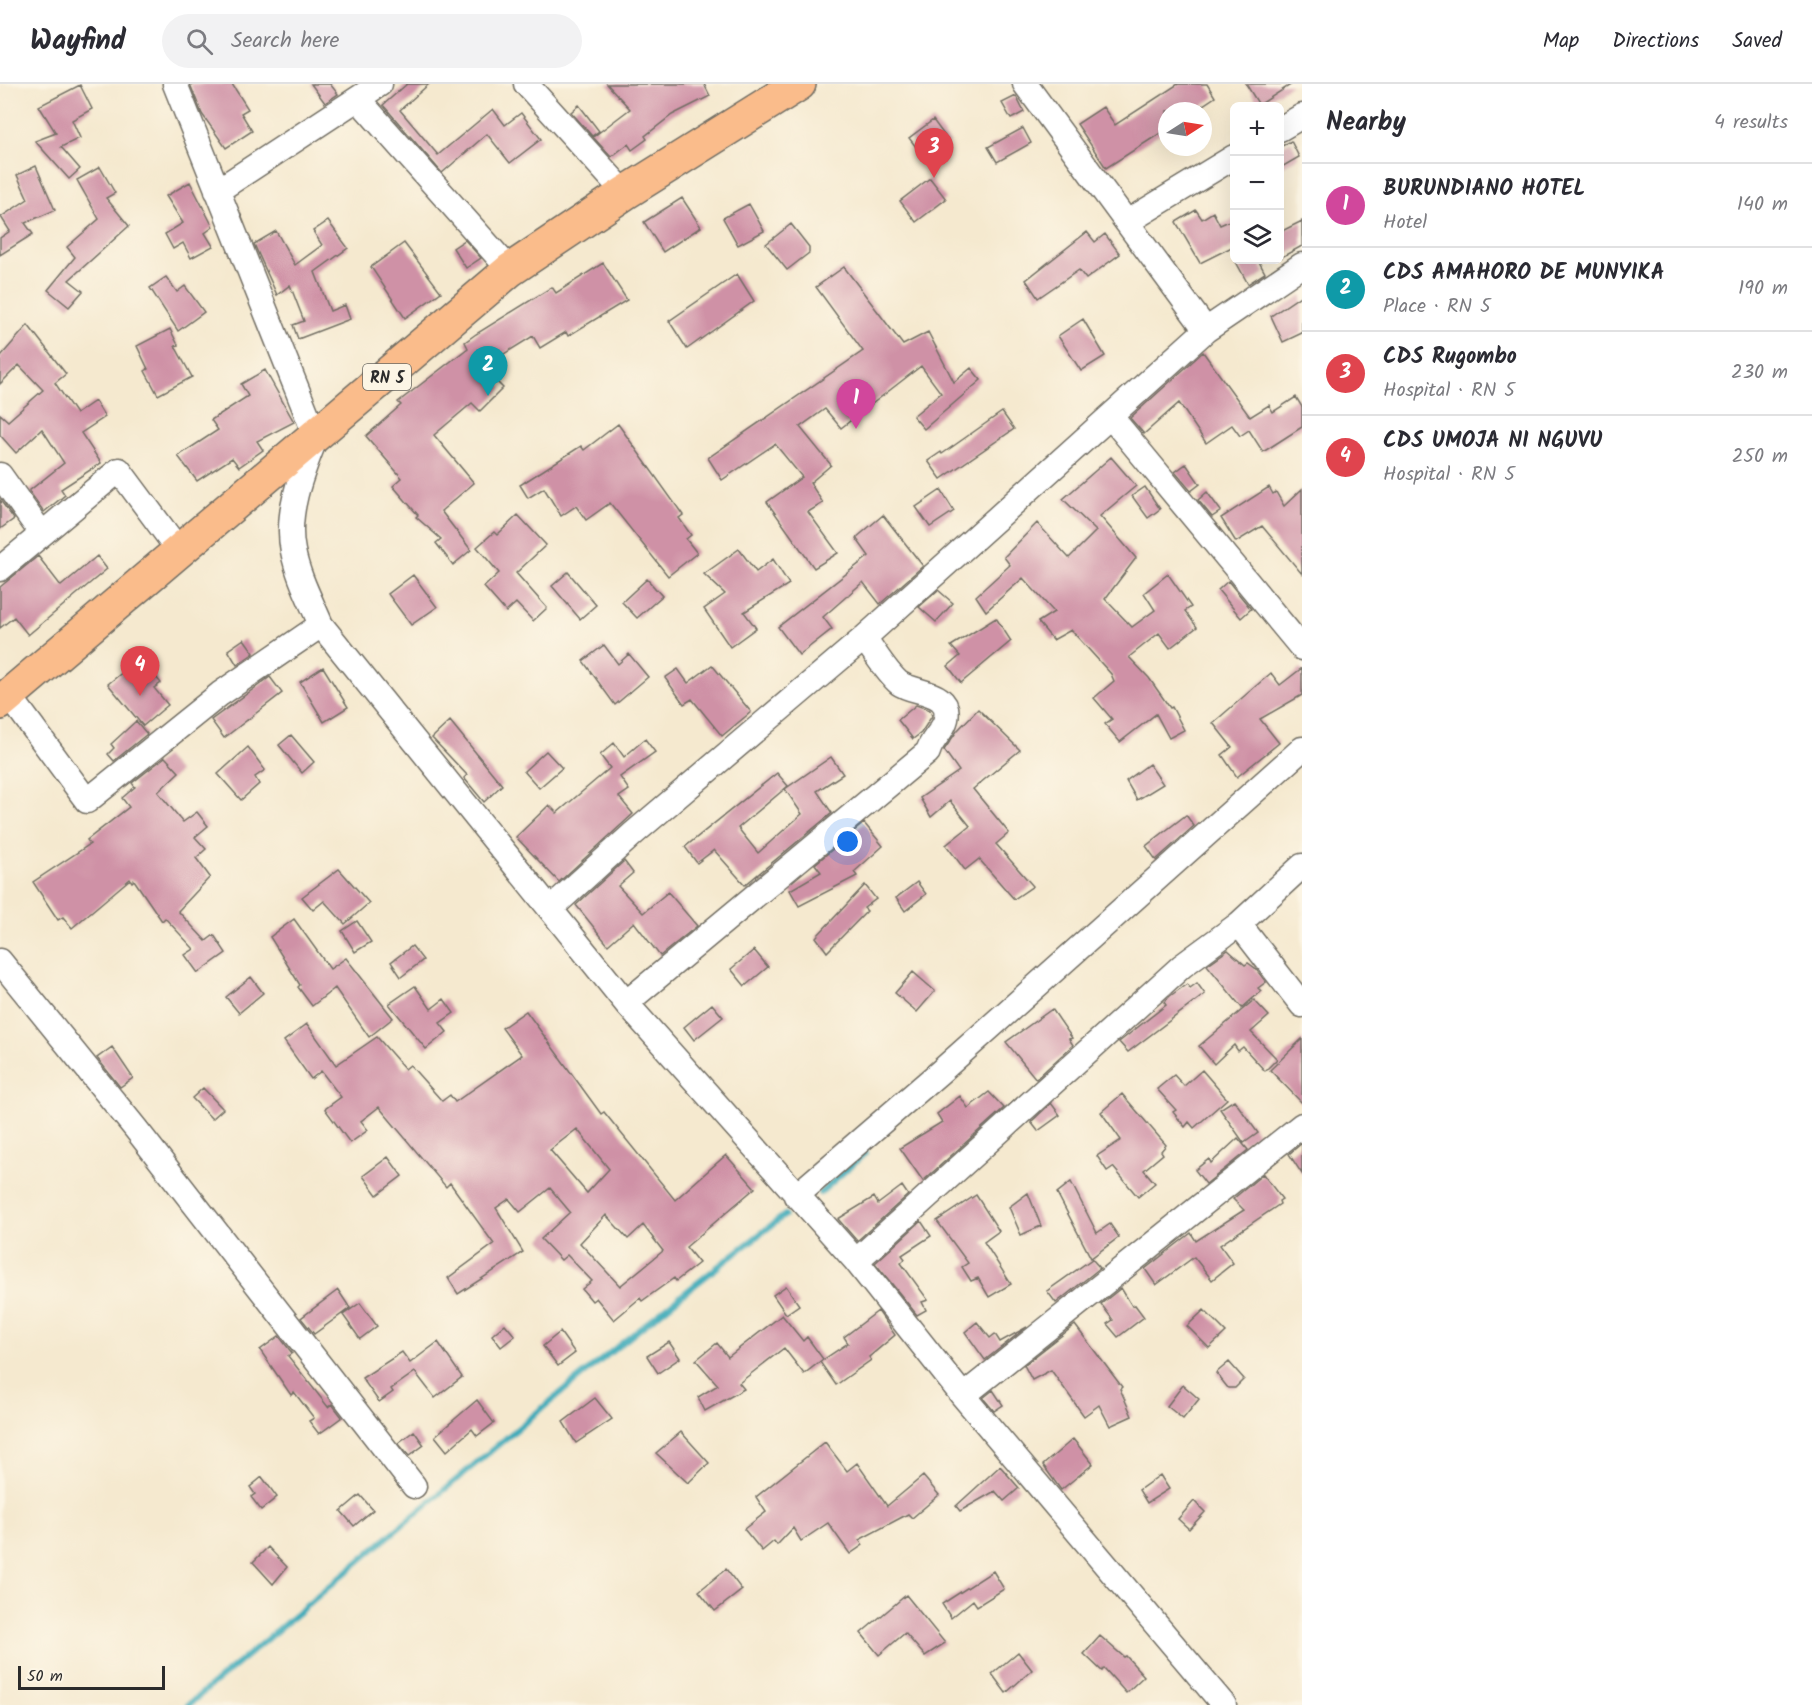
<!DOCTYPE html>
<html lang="en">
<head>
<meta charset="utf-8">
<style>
	:root { --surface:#fff; --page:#f2f2f3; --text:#2b2b33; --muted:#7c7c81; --line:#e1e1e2; --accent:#0b8043 }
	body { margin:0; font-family:Kalam,sans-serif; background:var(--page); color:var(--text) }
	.controls { position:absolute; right:18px; top:18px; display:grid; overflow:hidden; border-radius:9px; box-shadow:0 6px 24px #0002 }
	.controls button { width:54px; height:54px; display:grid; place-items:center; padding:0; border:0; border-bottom:2px solid var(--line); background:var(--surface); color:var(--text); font:30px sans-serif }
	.compass { position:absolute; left:1158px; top:18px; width:54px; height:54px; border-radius:50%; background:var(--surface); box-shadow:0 6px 24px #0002; rotate:78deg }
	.scale { position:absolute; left:18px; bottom:15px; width:147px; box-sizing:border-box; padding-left:6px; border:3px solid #2b2b2b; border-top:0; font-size:16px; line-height:21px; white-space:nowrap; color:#2b2b2b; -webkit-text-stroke:4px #fcf5e5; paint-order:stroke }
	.you { position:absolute; left:848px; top:758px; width:21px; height:21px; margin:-15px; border:4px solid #fff; border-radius:50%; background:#1a73e8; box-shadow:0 0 0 9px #1a73e833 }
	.badge { display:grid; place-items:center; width:39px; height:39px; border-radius:50%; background:var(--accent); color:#fff; font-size:20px; font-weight:700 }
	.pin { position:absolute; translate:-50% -50px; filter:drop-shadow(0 2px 3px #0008) }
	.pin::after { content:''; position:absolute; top:32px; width:21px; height:18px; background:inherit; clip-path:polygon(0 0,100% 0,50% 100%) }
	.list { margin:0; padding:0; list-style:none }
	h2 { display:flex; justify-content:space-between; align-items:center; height:78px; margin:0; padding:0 24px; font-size:26px }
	h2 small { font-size:20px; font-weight:400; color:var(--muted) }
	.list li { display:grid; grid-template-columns:39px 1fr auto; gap:18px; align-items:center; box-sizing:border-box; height:84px; padding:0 24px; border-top:2px solid var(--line) }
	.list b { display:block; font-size:22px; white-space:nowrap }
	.list p { margin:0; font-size:20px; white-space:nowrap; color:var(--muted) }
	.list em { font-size:20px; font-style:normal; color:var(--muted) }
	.icon { flex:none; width:33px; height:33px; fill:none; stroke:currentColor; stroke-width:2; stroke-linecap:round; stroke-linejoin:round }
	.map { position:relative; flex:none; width:1302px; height:1621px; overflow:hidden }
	header { display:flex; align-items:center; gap:36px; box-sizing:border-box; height:84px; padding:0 30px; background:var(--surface); border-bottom:2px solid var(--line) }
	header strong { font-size:28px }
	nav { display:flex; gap:33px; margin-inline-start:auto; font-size:21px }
	.search { width:420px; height:54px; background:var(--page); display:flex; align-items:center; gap:15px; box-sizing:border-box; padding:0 21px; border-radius:33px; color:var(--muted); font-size:22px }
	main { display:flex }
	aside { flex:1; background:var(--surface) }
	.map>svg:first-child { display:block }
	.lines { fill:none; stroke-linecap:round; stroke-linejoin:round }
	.stream { stroke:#3dabba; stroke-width:6 }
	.building { fill:#cf91a6; fill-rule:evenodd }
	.street-casing { stroke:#726e64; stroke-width:27 }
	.primary-casing { stroke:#726e64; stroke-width:36 }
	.street { stroke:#fff; stroke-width:24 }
	.primary { stroke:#fabc8b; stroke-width:33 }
	.labels { text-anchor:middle; stroke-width:5; stroke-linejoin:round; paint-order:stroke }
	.shield { fill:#fcf5e5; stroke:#6a6863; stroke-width:1.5 }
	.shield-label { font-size:16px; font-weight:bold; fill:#2b2b2b }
</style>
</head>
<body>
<header>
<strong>Wayfind</strong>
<div class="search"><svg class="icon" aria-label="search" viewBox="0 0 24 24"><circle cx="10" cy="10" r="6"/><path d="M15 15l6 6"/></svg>Search here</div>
<nav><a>Map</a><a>Directions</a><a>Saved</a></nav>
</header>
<main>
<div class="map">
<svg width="1302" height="1621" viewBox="0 0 1302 1621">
	<rect width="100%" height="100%" fill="#fcf5e5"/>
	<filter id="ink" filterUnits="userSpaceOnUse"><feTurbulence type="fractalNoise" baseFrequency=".0167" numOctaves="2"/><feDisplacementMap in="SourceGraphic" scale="12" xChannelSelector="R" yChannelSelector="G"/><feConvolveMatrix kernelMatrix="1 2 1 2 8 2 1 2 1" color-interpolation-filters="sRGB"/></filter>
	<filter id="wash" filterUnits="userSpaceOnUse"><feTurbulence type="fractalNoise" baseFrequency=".008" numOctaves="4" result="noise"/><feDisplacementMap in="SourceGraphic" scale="24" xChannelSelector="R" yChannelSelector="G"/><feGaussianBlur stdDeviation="1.35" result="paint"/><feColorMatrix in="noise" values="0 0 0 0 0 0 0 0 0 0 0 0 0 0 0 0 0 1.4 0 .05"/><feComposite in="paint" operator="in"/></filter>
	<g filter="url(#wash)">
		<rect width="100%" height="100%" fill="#f5e9cf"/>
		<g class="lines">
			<path class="stream" d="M820,1109L865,1069
				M188,1621C386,1456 580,1287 785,1131"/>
		</g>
		<g id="blocks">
			<path class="building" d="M190,0H232L248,25L241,29L252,47L226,64L202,30Z
				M311,0H330L338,10L325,19Z
				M407,0H429L400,26L438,71L493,25L505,41L521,29L541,55L510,79L487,50L442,89L383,21Z
				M607,0H704L710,12L672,31L645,52L647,55L632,66L628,60L611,73L593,53L630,25Z
				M1178,0H1207L1215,13L1194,27H1167V45L1106,84L1077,40L1103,23L1115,41Z
				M1246,0H1292L1259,21Z
				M80,1L92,25L72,36L80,54L61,63L80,85L69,95L35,57L56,49L39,22Z
				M1016,12L1024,28L1011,35L1002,19Z
				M579,21L599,47L592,52L571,28Z
				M933,36L950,59L927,77L909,54Z
				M1023,44L1031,59L997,78L988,63Z
				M1291,57L1299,73L1280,84V63Z
				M36,82L55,126L25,139L33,150L0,171V154L10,147L1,133L28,115L17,91Z
				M100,83L115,109L106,114L129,142L69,196L83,207L69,223L48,206L75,173L67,163L99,135L77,96Z
				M930,94L946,115L916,138L900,117Z
				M190,98L213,143L205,149L213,162L191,174L183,159L173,165L165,150L183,139L166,112Z
				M682,114L701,143L663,168L644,138Z
				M749,120L764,147L738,161L723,134Z
				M1196,126L1202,135L1213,128L1220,141L1234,135V162L1200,179L1176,138Z
				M328,137L348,164L315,188L330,227L345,221L350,235L298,255L293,241L304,237L290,201L277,211L254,160L276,147L295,181L322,161L313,147Z
				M1302,137V162L1280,174V148Z
				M791,140L809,163V169L787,186L766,160Z
				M1087,148L1095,158L1105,150L1120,170L1086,195L1079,186L1038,214L1026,196Z
				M465,156L481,174L466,184L453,164Z
				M404,159L441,208L405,234L371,183Z
				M1235,176H1258L1265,189L1248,200Z
				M603,179L627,216L568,252L566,248L540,264L533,252L499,273L503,279L489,290L503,304L480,327L472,319L434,351L474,399L441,427L471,466L453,481L436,459L441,455L416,433L418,431L393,402L402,394L366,352L401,321L398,318L468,264L465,258L476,250L552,203L556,209Z
				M844,183L903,261L928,248L954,298L971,284L981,296L924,345L913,332L941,309L921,282L841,344L825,325L800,343L831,381L810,399L823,419L808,428L838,469L814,484L767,418L802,393L775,360L722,396L708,374L863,267L816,203Z
				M737,190L754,217L687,265L669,237Z
				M166,193L177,208L185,202L204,228L178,247L150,204Z
				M1302,211V249L1283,258L1271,232Z
				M1083,235L1105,272L1081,287L1058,252Z
				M28,241L66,290L55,299L76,330L95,317L105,333L81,349L101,379L61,405L65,411L44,428L29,407L64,379L42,345L16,369L0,351V330L8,337L43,306L19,281L0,300V273Z
				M170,245L178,261L175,262L192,293L158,311L145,287L148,285L137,262Z
				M1203,268L1250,333L1269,321L1273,328L1296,313L1302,323V343L1263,368L1249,346L1240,352L1232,341L1206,359L1179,319L1144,350L1130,334Z
				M265,286L294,338L257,357L263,366L239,383L232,374L197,397L178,372L218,346L211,336L248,312L241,300Z
				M1002,328L1014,345L941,395L928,377L941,368L942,370Z
				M618,340L683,431L679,434L691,451L686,455L697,469L668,492L610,419L586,436L576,422L561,432L544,404L528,414L520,401L581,362L584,366Z
				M1111,373L1136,402L1100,432L1136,474L1105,515L1132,543L1155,526L1144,509L1168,490L1191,523L1185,527L1197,543L1170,564L1159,549L1129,573L1149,594L1170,624L1172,623L1184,646L1169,654L1156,630L1120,658L1105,640L1112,635L1094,614L1114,597L1111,590L1071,546L1053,556L1038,538L1054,528L1023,494L986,527L976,512L1010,481L1004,473L1037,439L1069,474L1096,447L1063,415Z
				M1186,380L1200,400L1191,407L1175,388Z
				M1145,403L1160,425L1148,434L1132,412Z
				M1269,403L1273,410L1276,408L1284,422L1302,405V490L1262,442L1236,458L1221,434Z
				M941,406L954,427L930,443L916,423Z
				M1207,408L1221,427L1212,433L1198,416Z
				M0,416L14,435L0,445Z
				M518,431L546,461L516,489L547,524L533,537L516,519L506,528L484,503L499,489L477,463L494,448L497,451Z
				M883,431L923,482L880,520L863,498L823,533L832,545L799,571L778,543L869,472L856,454Z
				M739,465L756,488L773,475L789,500L744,528L756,544L730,563L704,525L725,510L704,490Z
				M38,472L61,502L97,472L107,485L28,551L14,533L0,544V503Z
				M568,488L596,521L580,535L552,502Z
				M413,491L437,523L411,541L388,510Z
				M647,495L662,512L637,534L622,518Z
				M1228,497L1251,525L1241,534L1218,506Z
				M938,506L953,519L936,538L919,523Z
				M996,534L1011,557L961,599L948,582L960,572L951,562Z
				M244,555L254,569L237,581L228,566Z
				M604,561L618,580L629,570L648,593L615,621L583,577Z
				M140,574L161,599L154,604L168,621L143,642L108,600Z
				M712,581L751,628L722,652L692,615L684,620L665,594L678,585L688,599Z
				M323,583L348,623L324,638L300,598Z
				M1302,584V611L1260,635L1279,659L1237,693L1222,671L1232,663L1213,639L1271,589L1280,601Z
				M270,593L282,609L224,654L211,636Z
				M916,621L930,626L932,632L921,649L913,655L898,636Z
				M978,625L1020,666L973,705L1009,749L996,760L1033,802L1014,815L979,775L965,786L946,761L970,742L950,717L931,733L920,714L959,687L944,666L957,647Z
				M136,637L147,650L114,677L108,670L114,664L111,660Z
				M450,637L502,701L484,718L464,694L467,691L432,654Z
				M291,651L314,678L302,689L279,661Z
				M645,655L655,668L620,693L629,706L619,713L633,730L559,798L516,753L549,721L557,729L610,684L600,671L614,659L624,673Z
				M248,663L265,686L255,693L259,700L241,716L218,690Z
				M546,667L562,684L539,704L524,687Z
				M165,673L179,688L158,708L183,738L197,728L208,742L195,753L206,765L196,774L210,793L178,827L206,857L214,851L226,869L198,889L185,871L194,865L165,834L162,837L134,796L132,798L130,795L72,844L63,833L58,836L33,798L90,760L87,756L129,723L122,714L135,703L132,699Z
				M831,673L843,690L817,707L832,729L745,801L714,766L697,779L685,763L777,689L788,702L738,744L758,769L802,730L785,705Z
				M1149,680L1163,700L1137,716L1126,697Z
				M1186,731L1194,742L1156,776L1146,762Z
				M864,739L883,762L854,788L857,792L799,822L790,806L821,788L815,780Z
				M624,777L633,789L618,802L643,829L668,808L697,842L660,872L634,838L608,861L576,821Z
				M339,785L369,819L345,840L324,817L313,826L302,813Z
				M917,798L926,810L905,827L896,814Z
				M865,801L876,815L864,824L867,827L827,868L816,853Z
				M294,835L330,885L346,874L393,934L369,953L335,904L312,922L298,903L300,901L270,853Z
				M357,837L371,858L355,868L342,847Z
				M412,862L423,876L401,893L391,878Z
				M754,866L768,883L745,902L731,885Z
				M1228,866L1245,881L1248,879L1255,884L1266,898L1258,904L1261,907L1242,924L1207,881Z
				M913,888L935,907L917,928L895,909Z
				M251,893L263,909L239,929L226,913Z
				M1197,899L1205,910L1128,968L1119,958L1166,921L1164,918L1170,912L1187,900L1190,904Z
				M415,902L431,925L444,915L454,929L440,939L447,948L426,965L389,920Z
				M1254,916L1269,932L1251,948L1277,975L1265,987L1243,963L1238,967L1234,961L1214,980L1199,962Z
				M712,920L723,933L694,956L684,943Z
				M1052,925L1072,954L1069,955L1073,961L1036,995L1006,958Z
				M526,927L601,1030L604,1028L675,1116L726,1071L755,1104L686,1163L699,1179L676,1197L674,1194L642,1217L640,1214L614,1236L596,1214L592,1217L582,1205L592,1197L567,1171L561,1176L541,1155L570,1128L550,1104L520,1128L509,1115L496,1124L523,1168L458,1210L448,1194L494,1160L450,1099L446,1103L379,1023L361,1037L368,1046L350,1059L325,1025L341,1013L321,987L311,995L284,957L307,940L336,981L377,953L405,985L410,981L442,1017L450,1011L455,1018L522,971L502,944ZM577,1045L609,1085L587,1109L550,1066ZM606,1131L628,1155L643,1141L663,1167L620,1202L580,1159Z
				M1302,955V1019L1270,986Z
				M112,963L133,994L120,1003L97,974Z
				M1202,986L1227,1015L1194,1044L1189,1038L1185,1043L1173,1028L1176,1026L1157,1005L1174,991L1184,1002Z
				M203,1004L223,1025L212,1035L192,1014Z
				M989,1008L1004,1024L923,1097L900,1064L942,1038L937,1030L960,1012L968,1024Z
				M1122,1010L1166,1061L1161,1067L1163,1070L1144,1086L1155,1099L1138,1113L1113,1083L1107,1087L1097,1072L1121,1056L1101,1028Z
				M1234,1016L1258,1049L1244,1059L1220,1025Z
				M1051,1019L1060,1031L1038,1047L1031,1038Z
				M1238,1054L1248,1066L1206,1100L1195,1086L1209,1075L1211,1079Z
				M1302,1059V1090L1289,1070Z
				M388,1073L402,1092L377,1111L363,1092Z
				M1263,1090L1282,1115L1279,1117L1280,1120L1220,1161L1233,1179L1212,1196L1194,1173L1156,1201L1145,1185L1191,1149L1196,1157L1244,1126L1233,1115Z
				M1071,1098L1097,1149L1110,1140L1119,1153L1091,1174L1057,1109Z
				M902,1102L908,1111L857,1157L838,1135L874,1113L878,1120Z
				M1028,1109L1041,1142L1021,1151L1009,1123Z
				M976,1111L999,1147L984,1158L1011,1200L989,1213L978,1194L971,1197L962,1183L968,1179L937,1137Z
				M921,1137L931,1152L902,1171L905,1175L901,1179L928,1216L922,1218L926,1226L917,1231L875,1179Z
				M1092,1175L1100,1184L1056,1219L1047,1207Z
				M786,1202L799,1221L786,1230L773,1211Z
				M1121,1204L1132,1222L1135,1221L1144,1233L1118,1253L1107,1240L1113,1236L1101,1220Z
				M338,1206L350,1224L314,1250L301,1234Z
				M360,1219L377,1242L360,1255L343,1231Z
				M1204,1226L1226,1248L1209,1264L1187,1242Z
				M878,1227L895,1251L869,1273L871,1276L836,1301L820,1278L848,1259L844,1253Z
				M782,1231L803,1257L807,1253L823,1275L804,1290L784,1264L739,1299L744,1305L705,1327L698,1313L718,1301L696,1276L717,1259L728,1273Z
				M977,1238L990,1254L995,1250L1000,1258L1027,1243L985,1276L965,1248Z
				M505,1240L515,1252L501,1263L492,1251Z
				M1075,1241L1122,1303L1120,1305L1132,1332L1110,1342L1099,1321L1084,1332L1051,1286L1032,1296L1024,1281Z
				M560,1248L575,1269L558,1282L543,1262Z
				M279,1252L292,1269L288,1272L328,1323L332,1320L342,1333L319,1350L309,1337L314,1334L294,1308L291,1311L260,1266Z
				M438,1258L462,1293L435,1314L415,1288L391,1305L393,1308L379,1318L362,1294L402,1268L410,1279Z
				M669,1258L680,1274L658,1289L647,1272Z
				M1229,1278L1244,1295L1235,1304H1228L1216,1289Z
				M1183,1301L1199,1315L1183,1335L1167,1322Z
				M993,1306L1003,1321L994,1327L983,1314Z
				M595,1314L612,1335L576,1359L563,1338Z
				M477,1316L494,1339L477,1352L472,1345L447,1367L435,1352Z
				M414,1347L424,1361L409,1372L398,1359Z
				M681,1348L709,1379L688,1399L656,1369Z
				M1073,1355L1093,1380L1061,1406L1043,1381Z
				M825,1358L847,1387L857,1379L887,1422L923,1392L939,1411L912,1434L908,1430L859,1456L863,1461L850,1470L828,1439L801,1457L793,1444L777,1461L774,1457L762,1467L744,1445L766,1428L756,1413Z
				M1000,1382L1019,1404L1004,1417L995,1407L960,1427L956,1422Z
				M1160,1391L1169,1405L1147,1419L1139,1406Z
				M262,1393L277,1413L261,1426L251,1413L255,1410L250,1403Z
				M360,1411L373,1426L354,1442L341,1427Z
				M1194,1417L1205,1428L1189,1445L1178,1435Z
				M268,1463L287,1483L273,1500L253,1478Z
				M726,1485L742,1506L715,1527L699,1507Z
				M993,1487L1004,1505L977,1522L973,1516L951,1534L942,1520Z
				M906,1511L945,1559L925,1572L905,1549L879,1571L861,1549Z
				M1100,1552L1124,1573L1126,1572L1144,1592L1126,1609L1104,1584L1102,1587L1084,1570Z
				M1018,1568L1032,1586L1006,1609L992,1590Z"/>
		</g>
	</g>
	<g filter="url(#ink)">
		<use href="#blocks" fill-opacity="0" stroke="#726e64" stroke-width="1.5"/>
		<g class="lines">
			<defs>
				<path id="street" d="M175,0L316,353C302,388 285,429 293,467C298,493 311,517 321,541L626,919L856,1177L963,1312L1224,1621
					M526,0L625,109
					M1025,0L1206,246
					M358,15L510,186
					M1280,45L1302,32
					M217,107L380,0
					M1127,138L1234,73
					M1111,333L1302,564
					M0,391L42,450
					M0,485L119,386L180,468
					M9,611L87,717L220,610L321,541
					M550,825L634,749L864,554L1206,246L1302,181
					M1239,840L1302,921
					M0,877L136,1045L414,1402
					M626,919L928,668C931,655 943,648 946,635C952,606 914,610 899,599C885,587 875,568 864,554
					M796,1112L940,988L1302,665
					M856,1177L1182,882L1239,840L1302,782
					M963,1312L1302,1041"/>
				<path id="primary" d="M0,619L510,186L625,109L799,0"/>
			</defs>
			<use href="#street" class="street-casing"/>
			<use href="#primary" class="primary-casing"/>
			<use href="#street" class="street"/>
			<use href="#primary" class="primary"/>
		</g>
	</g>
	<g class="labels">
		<rect class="shield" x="363" y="280" width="48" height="26" rx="4.5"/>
		<g class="shield-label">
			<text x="387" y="299">RN 5</text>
		</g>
	</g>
</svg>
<div class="controls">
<button>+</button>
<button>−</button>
<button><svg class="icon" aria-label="layers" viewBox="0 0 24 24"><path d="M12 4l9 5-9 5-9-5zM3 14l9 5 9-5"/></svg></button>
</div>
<svg class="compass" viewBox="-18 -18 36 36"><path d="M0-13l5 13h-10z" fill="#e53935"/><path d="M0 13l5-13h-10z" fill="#7c7c81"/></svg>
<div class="scale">50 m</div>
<div class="you"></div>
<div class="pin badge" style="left:856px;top:345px;background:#d1479c">1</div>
<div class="pin badge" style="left:488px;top:312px;background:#0f9aa8">2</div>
<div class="pin badge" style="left:934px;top:94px;background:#e0444e">3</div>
<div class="pin badge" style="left:140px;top:612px;background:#e0444e">4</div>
</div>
<aside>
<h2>Nearby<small>4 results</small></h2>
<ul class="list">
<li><span class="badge" style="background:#d1479c">1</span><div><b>BURUNDIANO HOTEL</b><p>Hotel</p></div><em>140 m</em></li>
<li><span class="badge" style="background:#0f9aa8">2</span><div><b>CDS AMAHORO DE MUNYIKA</b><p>Place · RN 5</p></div><em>190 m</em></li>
<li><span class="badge" style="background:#e0444e">3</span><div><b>CDS Rugombo</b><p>Hospital · RN 5</p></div><em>230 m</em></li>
<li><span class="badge" style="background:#e0444e">4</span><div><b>CDS UMOJA NI NGUVU</b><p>Hospital · RN 5</p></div><em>250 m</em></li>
</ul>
</aside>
</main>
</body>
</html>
